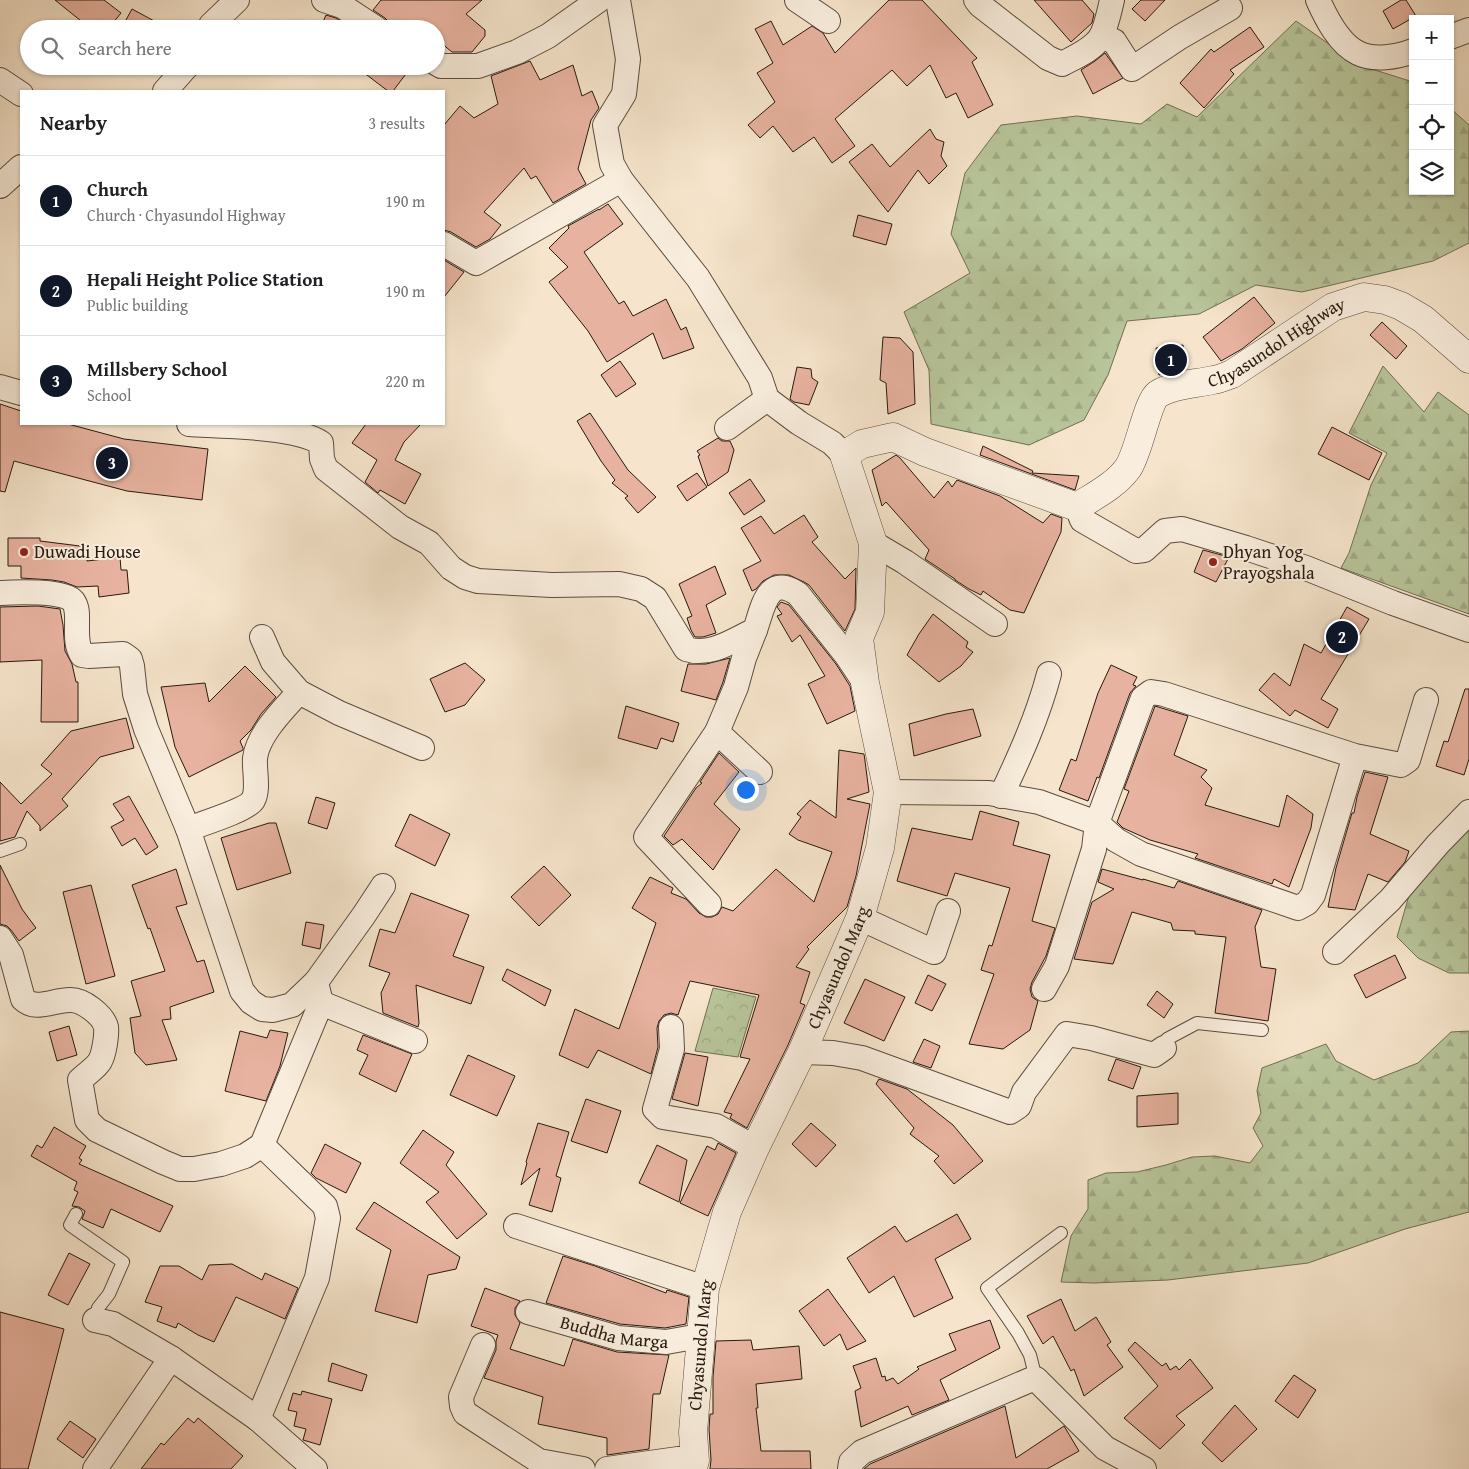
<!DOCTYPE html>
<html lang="en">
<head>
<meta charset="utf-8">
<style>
	:root { --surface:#fff; --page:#f2f2f2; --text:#202124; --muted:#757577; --line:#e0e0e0; --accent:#111827 }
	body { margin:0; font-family:"Gentium Book Plus",serif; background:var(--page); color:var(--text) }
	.controls { position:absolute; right:15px; top:15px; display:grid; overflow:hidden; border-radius:0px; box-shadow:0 1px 4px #0004 }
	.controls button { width:45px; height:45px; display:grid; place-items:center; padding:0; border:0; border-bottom:1px solid var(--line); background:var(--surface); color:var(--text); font:25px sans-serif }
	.you { position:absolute; left:745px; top:789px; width:18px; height:18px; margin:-12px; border:4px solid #fff; border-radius:50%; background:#1a73e8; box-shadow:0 0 0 8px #1a73e833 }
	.badge { display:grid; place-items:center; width:32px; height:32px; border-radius:50%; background:var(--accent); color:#fff; font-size:16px; font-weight:700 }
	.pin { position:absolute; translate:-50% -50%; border:2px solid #fff; box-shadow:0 1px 5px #0006 }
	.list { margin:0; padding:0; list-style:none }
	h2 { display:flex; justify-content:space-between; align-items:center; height:65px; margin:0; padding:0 20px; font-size:21px }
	h2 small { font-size:16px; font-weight:400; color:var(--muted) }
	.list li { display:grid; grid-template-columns:32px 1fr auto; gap:15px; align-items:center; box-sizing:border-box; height:90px; padding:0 20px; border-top:1px solid var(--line) }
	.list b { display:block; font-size:19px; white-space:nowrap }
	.list p { margin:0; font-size:16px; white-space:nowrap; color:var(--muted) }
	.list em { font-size:16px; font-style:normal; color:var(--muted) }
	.icon { flex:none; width:28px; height:28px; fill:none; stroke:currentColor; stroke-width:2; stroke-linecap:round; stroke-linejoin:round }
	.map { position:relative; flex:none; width:1469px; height:1469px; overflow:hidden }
	.search { position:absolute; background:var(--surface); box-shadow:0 1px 4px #0004; left:20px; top:20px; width:425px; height:55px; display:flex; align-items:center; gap:12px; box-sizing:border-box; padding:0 18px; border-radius:28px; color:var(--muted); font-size:19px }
	.panel { position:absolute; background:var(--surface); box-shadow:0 1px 4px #0004; left:20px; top:90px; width:425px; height:335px; border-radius:0px }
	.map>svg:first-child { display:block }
	.forest { fill:url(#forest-firs); stroke:#706f54 }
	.park { fill:url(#park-crowns); stroke:#706f54 }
	.building { fill:#e7b29f; stroke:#27190e }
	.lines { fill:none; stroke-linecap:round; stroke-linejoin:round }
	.service-casing { stroke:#5b4c3e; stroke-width:14 }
	.minor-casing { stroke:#5b4c3e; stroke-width:26 }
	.tertiary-casing { stroke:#5b4c3e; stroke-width:29 }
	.service { stroke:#f9eede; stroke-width:12 }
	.minor { stroke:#f9eede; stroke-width:24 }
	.tertiary { stroke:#f9eede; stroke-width:28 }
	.poi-dot { fill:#8f2418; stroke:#f9eede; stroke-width:2 }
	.labels { text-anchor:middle; stroke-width:4; stroke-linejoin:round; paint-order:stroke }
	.street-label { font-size:18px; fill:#27190e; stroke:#f9eede }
	.poi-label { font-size:18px; fill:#27190e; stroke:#f9eede; text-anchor:start }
</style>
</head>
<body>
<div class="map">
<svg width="1469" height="1469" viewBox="0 0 1469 1469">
	<defs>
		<pattern id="forest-firs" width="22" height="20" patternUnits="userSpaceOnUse" patternTransform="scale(1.25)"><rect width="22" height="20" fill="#b8c59a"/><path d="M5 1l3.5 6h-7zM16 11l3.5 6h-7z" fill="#9ea984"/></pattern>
		<pattern id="park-crowns" width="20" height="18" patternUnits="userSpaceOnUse" patternTransform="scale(1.25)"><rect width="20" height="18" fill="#b8c59a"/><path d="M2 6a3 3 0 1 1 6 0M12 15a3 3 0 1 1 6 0" fill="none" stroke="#9ea984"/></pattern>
	</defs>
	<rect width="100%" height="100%" fill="#f6e5cc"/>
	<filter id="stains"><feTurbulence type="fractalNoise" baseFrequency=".004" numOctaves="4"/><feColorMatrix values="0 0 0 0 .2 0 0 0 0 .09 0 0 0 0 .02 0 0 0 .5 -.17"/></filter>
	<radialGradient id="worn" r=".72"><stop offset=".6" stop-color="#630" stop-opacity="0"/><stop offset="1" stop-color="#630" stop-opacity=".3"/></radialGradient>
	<path class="forest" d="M1296,21L1359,65L1413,82V191H1450V108L1469,125V243L1433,261L1302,292L1256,285L1199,314L1127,321L1108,375L1084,420L1029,445L931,424L929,370L904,312L970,273L951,234L965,173L1001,125L1077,116L1141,124L1167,104L1197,117Z
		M1383,366L1424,412L1438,392L1469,415V614L1341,568L1349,553L1371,485L1387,453L1349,433Z
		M1469,825V973H1449L1418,958L1397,937L1410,892Z
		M1469,1031V1212L1405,1229L1308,1263L1168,1280L1094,1283L1061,1282L1071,1236L1088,1209V1180L1106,1173L1137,1172L1166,1165L1192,1157L1215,1156L1250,1163L1263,1146L1253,1128L1261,1113L1257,1091L1262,1068L1326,1044L1336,1061L1374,1080L1418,1063L1451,1032Z"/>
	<path class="park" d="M713,988L756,997L738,1057L695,1051Z"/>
	<path class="building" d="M55,0H104L121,13L108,29H91Z
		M381,0H482L466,14L485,30V36L472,52H452L436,39V29H391L389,22L385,18L373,10Z
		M889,0H922L977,58L972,62L993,105L968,118L956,93L946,98L930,65L907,86L892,70L835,119L855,146L832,163L814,137L793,152L773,126L760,138L748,125L775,102L757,73L773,63L755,29L771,21L783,45L812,26L823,33L835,53Z
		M1034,0H1082L1094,14L1092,23L1071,42Z
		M1141,0H1165L1145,21L1132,9Z
		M1401,0H1406L1416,16L1393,29L1383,11Z
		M132,9L169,29H121Z
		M326,15L336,18L352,29H320Z
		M1250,27L1264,47L1230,70L1234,74L1204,108L1180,83L1211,49L1214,52Z
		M1105,53L1123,78L1093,94L1081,70L1095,61Z
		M530,61L540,80L573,65L582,96L592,91L599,108L591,120L578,169L586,184L553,203L536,176L531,179L524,168L484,212L501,225L490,239L476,247L451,232L444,230V125L460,106L474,118L498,104L491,76Z
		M355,66H412L393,91H388Z
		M930,129L936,139L944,142L941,156L947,166L929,184L918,170L888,212L849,162L872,144L890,167Z
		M608,204L623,224L584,252L619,304L624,301L633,316L666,299L681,330L686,327L694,348L663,359L653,333L607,362L588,331L549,282L568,267L549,248L569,228L568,226L599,209V210Z
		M858,215L892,224L886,245L853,236Z
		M444,260L464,272L444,297Z
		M1254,297L1275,323L1242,349L1221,361L1203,337Z
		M1382,322L1407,346L1396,359L1370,335Z
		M883,337L900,338L913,352L915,404L888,414L886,383L880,380Z
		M1183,345L1185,369L1159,375L1156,348Z
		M620,361L636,384L616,397L601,375Z
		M797,367L811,369L812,378L818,382L809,405L794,402L790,399Z
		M0,404L21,411V424H68L124,439L208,449L202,500L127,491L14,461L5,492L0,491Z
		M590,413L628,470L656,497L638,513L625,498L628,496L612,483L615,480L601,461L577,421Z
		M366,424H421L404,442L395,460L421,474L405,504L380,490L378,493L365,482L377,460L352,443Z
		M1332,427L1382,453L1369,480L1318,454Z
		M718,438L722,441H730L734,450L728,472L708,486L698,456L700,455L697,451Z
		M983,446L1033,471L1032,473L1079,476L1075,490L980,455Z
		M896,455L900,458L934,498L948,481L952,487L957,480L1000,496L1043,523L1051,514L1062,518L1061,532L1024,613L1010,610L983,591L981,595L969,589L955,580V579L925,559L929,550L886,502L882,506L872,470Z
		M697,473L707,487L687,501L677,486Z
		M750,479L765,501L744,515L729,493Z
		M804,515L818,537L812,542L845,579L856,568L855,609L845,631L809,585L804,582L789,575H774L763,581L756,589L752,591L743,570L761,561L741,528L761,516L774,534Z
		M8,538H40V541L88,547L87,561L120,557L121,570H127L129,593L99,597L98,586L77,587L64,582L52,580L21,578V566H8Z
		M1203,550L1229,557L1216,582L1194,572Z
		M715,566L726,594L706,605L716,633L703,637H695L691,630L687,618L692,616L679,584Z
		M781,602L789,605L836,664L850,686L855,711L827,724L808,684L825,676L800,635L792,642L777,616L782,614L777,607Z
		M38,606L60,609L63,625L65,651L72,664L76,682H78V722H41L42,660L0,662V607Z
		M1347,607L1369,619L1321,699L1338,709L1328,728L1295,710L1290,716L1259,690L1274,673L1290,686L1304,644L1321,653Z
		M933,614L968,642L966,647L973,652L961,666L939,682L907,655L919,634Z
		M730,658L723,682L716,700L681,691L688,664H706Z
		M465,663L485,680L465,705L445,712L430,679Z
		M1111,665L1137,677L1133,685L1136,686L1130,693L1099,778L1097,777L1088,801L1059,790L1071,759L1076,761L1098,693Z
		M245,666L276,697L261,714L251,730L240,741L243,748V750L189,777L175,747L161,687L205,683L209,702Z
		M1465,689H1469V759L1464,775L1436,766L1444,741L1448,742Z
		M626,706L679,723L673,742L661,738L657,749L618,738Z
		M1155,706L1188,716L1174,755L1207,770L1201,777L1212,788L1205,805L1279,827L1287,795L1313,814L1311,828L1289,887L1274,879L1272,884L1195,858L1198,854L1150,840L1123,828L1117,822L1129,791L1124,789Z
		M973,709L981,736L914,756L909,724L946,714Z
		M126,718L134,748L100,757L62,799L68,806L40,831V826L27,811L15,837L0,841V782L21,804L52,774L41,765L71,731Z
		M839,750L864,754L865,761L869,792L847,799L870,804L856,876L847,907L807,947L809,949L796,967L810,972L800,1003L805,1005L788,1045L747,1128L730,1118L732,1114L724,1112L750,1059L740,1057L759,995L690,981L678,1015L671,1013L664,1015L659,1021L657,1028L658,1047L651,1074L598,1050L588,1068L559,1055L575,1009L619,1029L656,923L632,908L650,877L673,888L671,893L686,899L699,913L706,917H712L718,914L722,907L733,911L776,869L814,902L832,852L798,840L789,834L801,817L797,814L810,800L836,818Z
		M719,753L739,772L714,804L740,829L713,870L682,839L673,845L664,836L696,788L702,783L700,782Z
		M1365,772L1388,777L1370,834L1409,851L1405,862L1388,882L1368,874L1355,910L1328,907L1336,868L1352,813H1354L1357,797Z
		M129,796L158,847L146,855L135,838L122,846L111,827L124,820L113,804Z
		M316,797L335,803L327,829L308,823Z
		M980,811L1019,822L1013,845L1050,855L1032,921L1055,928L1046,956L1032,982L1030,989L1032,997L1038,1001L1030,1030L1003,1049L969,1044L994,974L981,970L989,945L992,946L1010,888L955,873L947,896L897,881L912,828L972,840Z
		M410,814L450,834L435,866L395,846Z
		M269,823H276L291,873L237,890L221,838Z
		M0,865L22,909L36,928L19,941L11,930L7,926L0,924Z
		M544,866L571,895L539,926L511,897Z
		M176,869L187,904L176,907L197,962L204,960L214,992L170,1007L171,1019L162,1020L177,1060L146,1065L135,1053L130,1018L141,1016L131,981L165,971L150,928L148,929L132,885Z
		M1102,869L1143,880V879L1174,888L1178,881L1262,910L1255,927L1261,967L1276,969L1268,1021L1215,1013L1226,937L1195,934V931L1173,930L1171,923L1132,912L1113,964L1074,959L1092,902L1114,889L1098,882Z
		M91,885L115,976L86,984L63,892Z
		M411,893L469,915L453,956L484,967L471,1004L416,985L419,1023L418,1027L383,1013L381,993L390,973L369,966L380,929L395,933Z
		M306,922L324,925L320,949L302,945Z
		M1395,955L1406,978L1366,998L1354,975Z
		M507,969L551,990L545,1006L502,980Z
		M928,975L946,984L932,1011L915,1003Z
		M865,979L905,997L884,1041L844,1023Z
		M1157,991L1173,1004L1164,1018L1147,1005Z
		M69,1026L77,1055L57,1061L49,1032Z
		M270,1030L288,1033L280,1066L266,1101L225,1091L240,1031L267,1038Z
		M363,1035L412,1054L396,1092L359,1074L368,1055L357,1050Z
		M924,1039L940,1046L931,1068L913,1062Z
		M685,1053L708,1057L698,1106L672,1099Z
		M468,1055L515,1076L497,1116L450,1095Z
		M1116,1059L1141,1067L1133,1089L1108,1080Z
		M879,1079L907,1089L953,1125L983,1161L954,1184L934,1161L939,1156L910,1134L914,1128L876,1084Z
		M1178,1093V1124L1137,1127V1096Z
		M586,1099L621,1111L607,1153L571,1141Z
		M538,1123L569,1132L556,1176L561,1178L552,1212L529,1205L540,1168L521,1185L527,1163L526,1162Z
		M811,1123L836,1145L816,1167L792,1144Z
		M54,1127L86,1146L79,1158L82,1160L79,1164L173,1206L160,1232L111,1209L103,1228L82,1219L85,1211L79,1207L72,1206L78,1192L74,1190L77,1182L31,1156L37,1145L42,1148Z
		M423,1130L454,1152L446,1165L487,1214L457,1239L426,1202L439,1192L400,1163Z
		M718,1143L736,1153L708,1216L680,1203L707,1146L715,1150Z
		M325,1144L361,1163L346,1193L316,1178L311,1173Z
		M657,1145L687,1160L679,1202L639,1183Z
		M374,1202L460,1257L456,1269L428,1275L417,1323L375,1311L391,1250L356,1229Z
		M957,1214L971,1239L935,1259L953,1298L914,1317L894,1276L869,1293L847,1258L895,1226L906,1242Z
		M69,1253L90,1264L68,1305L48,1295Z
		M563,1256L595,1266L666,1293L667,1290L689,1297L686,1324L665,1328L620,1324L546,1303Z
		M232,1264L262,1280L265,1273L298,1288L285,1319L236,1297L214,1342L198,1335L178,1323L176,1328L157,1321L162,1307L145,1302L160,1266H179L202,1280L209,1265Z
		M485,1288L520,1301L515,1308V1315L520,1323L510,1349L564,1366L573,1339L617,1352L669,1355L660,1394H653L649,1449L607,1455V1438L538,1424L543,1397L484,1378L496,1350V1341L498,1335L471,1326Z
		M828,1289L838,1303L866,1341L847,1350L840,1334L824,1346L799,1311Z
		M1061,1299L1075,1331L1096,1317L1111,1342L1107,1345L1123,1367L1084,1396L1074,1369L1071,1371L1053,1336L1043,1344L1027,1316Z
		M0,1312L64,1329L28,1469H0Z
		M990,1320L1000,1348L940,1380L949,1400L912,1415L908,1406L861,1427L855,1391L861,1388L853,1366L876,1358L882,1377L885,1376L886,1381L893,1378L898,1384L919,1369L917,1367L956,1350L949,1334Z
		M751,1340L753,1350L799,1346L802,1379L756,1384L758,1408H756L761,1451H810L811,1469H710L711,1460L709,1429L710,1414H713V1377L716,1341Z
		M1135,1342L1162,1366L1166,1363L1170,1370L1176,1366L1179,1370L1190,1359L1213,1388L1176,1416L1185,1425L1160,1449L1124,1418L1158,1386L1128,1350Z
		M332,1363L367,1375L362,1391L328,1381Z
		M1294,1375L1316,1390L1298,1418L1275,1401Z
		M302,1391L332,1399L320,1445L303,1440L306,1429L294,1426L297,1412L288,1410L293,1393L301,1395Z
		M1235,1405L1257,1429L1222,1462L1202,1443Z
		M1005,1406L1016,1458L1064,1426L1079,1451L1047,1469H864L870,1464Z
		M188,1418L194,1423L198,1418L243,1456L231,1469H141L161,1443L164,1445Z
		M70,1421L96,1439L83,1458L57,1439Z"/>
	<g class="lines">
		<defs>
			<path id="service" d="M0,851L20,844
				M1164,1048L1167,1039L1197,1023L1262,1030
				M76,1214L70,1225L123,1262L109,1294L98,1308L95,1320
				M1036,1379L1030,1355L1018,1333L987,1288L1061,1233"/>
			<g id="minor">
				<path d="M324,0L342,6L377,29"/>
				<path d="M618,0L628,59L624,94L605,125L612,164L621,180L698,278L760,378L767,399L799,423L832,443L844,455"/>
				<path d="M797,0L828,21"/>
				<path d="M976,0L980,5L1048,58L1062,64C1075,57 1092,50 1100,38C1105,31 1110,9 1112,0"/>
				<path d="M1318,0C1326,18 1339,44 1358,53C1374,61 1397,57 1413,51"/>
				<path d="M209,29L211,25L237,0"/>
				<path d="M1101,37L1114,41L1132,69L1180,37L1230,8"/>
				<path d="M1450,37L1469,30"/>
				<path d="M436,63L441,66H478L517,52L548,36L599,0"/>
				<path d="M0,80L21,94"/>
				<path d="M165,91L187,66"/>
				<path d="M0,186L21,167"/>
				<path d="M444,244L476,263L621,180"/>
				<path d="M0,387L21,393"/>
				<path d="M189,424C221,426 296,426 321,443L322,459L326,469L400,527L429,543L451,568L465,577L478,581L552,585L619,584L641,589L655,598L686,649C710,657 734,640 755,630C763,608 767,573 798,594L847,656L865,683"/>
				<path d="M727,428L767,399"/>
				<path d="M1077,507L1082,520L1136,551L1144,550L1165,531L1182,529L1246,548L1306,568L1393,603L1469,630"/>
				<path d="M873,543L905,562L995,624"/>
				<path d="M0,593C14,592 65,590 73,601C78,608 77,616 77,624C77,635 76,646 82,655L89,656L123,654L130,659L132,666L135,694L146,729L188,829L242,991L251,1002L262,1009L273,1010L292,1005L316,982L364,915L383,886"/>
				<path d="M755,630L744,658L736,687L717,732L760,772"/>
				<path d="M262,637L273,662L299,692"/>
				<path d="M1355,756L1313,895L1307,903L1298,908L1141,854L1116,840L1097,823L1143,698L1151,692L1164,694L1355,756L1401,765L1408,760L1426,700"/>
				<path d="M888,792L989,793L1039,802L1097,823L1094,849L1057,966L1044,989"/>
				<path d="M1001,796C1020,756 1038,716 1049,674"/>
				<path d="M188,829C201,824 247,810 253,800C259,790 254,769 255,758C258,734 284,709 299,692L339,713L422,748"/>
				<path d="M709,904L646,837L717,732"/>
				<path d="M860,918L934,952L948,911"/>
				<path d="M0,938L11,955L23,999C36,1012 55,999 71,1000C83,1000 103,1015 106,1027C107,1035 104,1054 100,1061C96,1068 86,1074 80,1080L87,1120L97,1130L163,1162L180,1169H194L221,1164L245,1156L262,1145L325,1206L328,1218L317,1278L258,1419"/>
				<path d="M1335,952L1390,900L1438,844L1469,812"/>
				<path d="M321,1003L415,1041"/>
				<path d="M671,1027L672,1049L655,1109L663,1117L716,1126L755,1148"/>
				<path d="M802,1052L833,1053L862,1058L1010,1112L1019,1106L1024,1092L1067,1034L1091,1038L1154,1055L1164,1048"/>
				<path d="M262,1145L321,1003L316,982"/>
				<path d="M516,1226L705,1288"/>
				<path id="s1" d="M528,1312L618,1338L666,1342L700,1336"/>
				<path d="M95,1320L113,1324L171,1358L258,1419L315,1469"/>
				<path d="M483,1345L461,1397L462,1406L465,1413L539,1461L583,1469"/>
				<path d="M95,1469L171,1358"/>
				<path d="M607,1469L678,1459L695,1461"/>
				<path d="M850,1469L851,1462L862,1452L1030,1380L1036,1379L1105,1448L1144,1469"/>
			</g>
			<g id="tertiary">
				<path id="s2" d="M692,1469L695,1461L693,1432L705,1288L727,1212L755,1148L802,1052L860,918L880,848L888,792L865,683L859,638L870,612L873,543L844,455L862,444L893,437L925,452L1077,507C1094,496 1116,485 1128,468C1139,452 1147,402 1158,394C1174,384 1196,384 1213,380C1220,379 1226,376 1232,374L1333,307L1364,297L1385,300L1401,306L1423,319L1469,359"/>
			</g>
		</defs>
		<use href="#service" class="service-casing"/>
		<use href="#minor" class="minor-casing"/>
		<use href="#tertiary" class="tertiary-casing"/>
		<use href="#service" class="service"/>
		<use href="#minor" class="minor"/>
		<use href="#tertiary" class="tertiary"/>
	</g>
	<g class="poi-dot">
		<circle cx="24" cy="552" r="5"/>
		<circle cx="1213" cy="562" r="5"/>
	</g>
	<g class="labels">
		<g class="street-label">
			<text dy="6" stroke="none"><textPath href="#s2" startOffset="1586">Chyasundol Highway</textPath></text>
			<text dy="6" stroke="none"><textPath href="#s2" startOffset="530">Chyasundol Marg</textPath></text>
			<text dy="6" stroke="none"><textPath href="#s1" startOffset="89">Buddha Marga</textPath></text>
			<text dy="6" stroke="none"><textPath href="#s2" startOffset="125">Chyasundol Marg</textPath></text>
		</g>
		<g class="poi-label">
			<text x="34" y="558">Duwadi House</text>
			<text x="1223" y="558">Dhyan Yog<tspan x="1223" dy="21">Prayogshala</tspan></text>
		</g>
	</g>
	<rect width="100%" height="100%" filter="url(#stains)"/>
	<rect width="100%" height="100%" fill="url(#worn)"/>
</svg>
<div class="controls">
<button>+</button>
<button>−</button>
<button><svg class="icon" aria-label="locate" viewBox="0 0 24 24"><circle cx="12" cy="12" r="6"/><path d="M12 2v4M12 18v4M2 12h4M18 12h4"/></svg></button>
<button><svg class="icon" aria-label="layers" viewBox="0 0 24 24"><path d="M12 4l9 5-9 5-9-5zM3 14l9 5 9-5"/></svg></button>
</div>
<div class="you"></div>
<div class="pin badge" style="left:1171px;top:360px">1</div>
<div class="pin badge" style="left:1342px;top:637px">2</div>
<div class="pin badge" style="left:112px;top:463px">3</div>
<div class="search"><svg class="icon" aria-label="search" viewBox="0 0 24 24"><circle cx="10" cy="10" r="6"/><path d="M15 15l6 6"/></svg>Search here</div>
<section class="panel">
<h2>Nearby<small>3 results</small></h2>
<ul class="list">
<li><span class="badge">1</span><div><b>Church</b><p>Church · Chyasundol Highway</p></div><em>190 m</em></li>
<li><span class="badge">2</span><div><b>Hepali Height Police Station</b><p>Public building</p></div><em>190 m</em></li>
<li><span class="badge">3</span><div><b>Millsbery School</b><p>School</p></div><em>220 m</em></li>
</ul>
</section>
</div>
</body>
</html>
